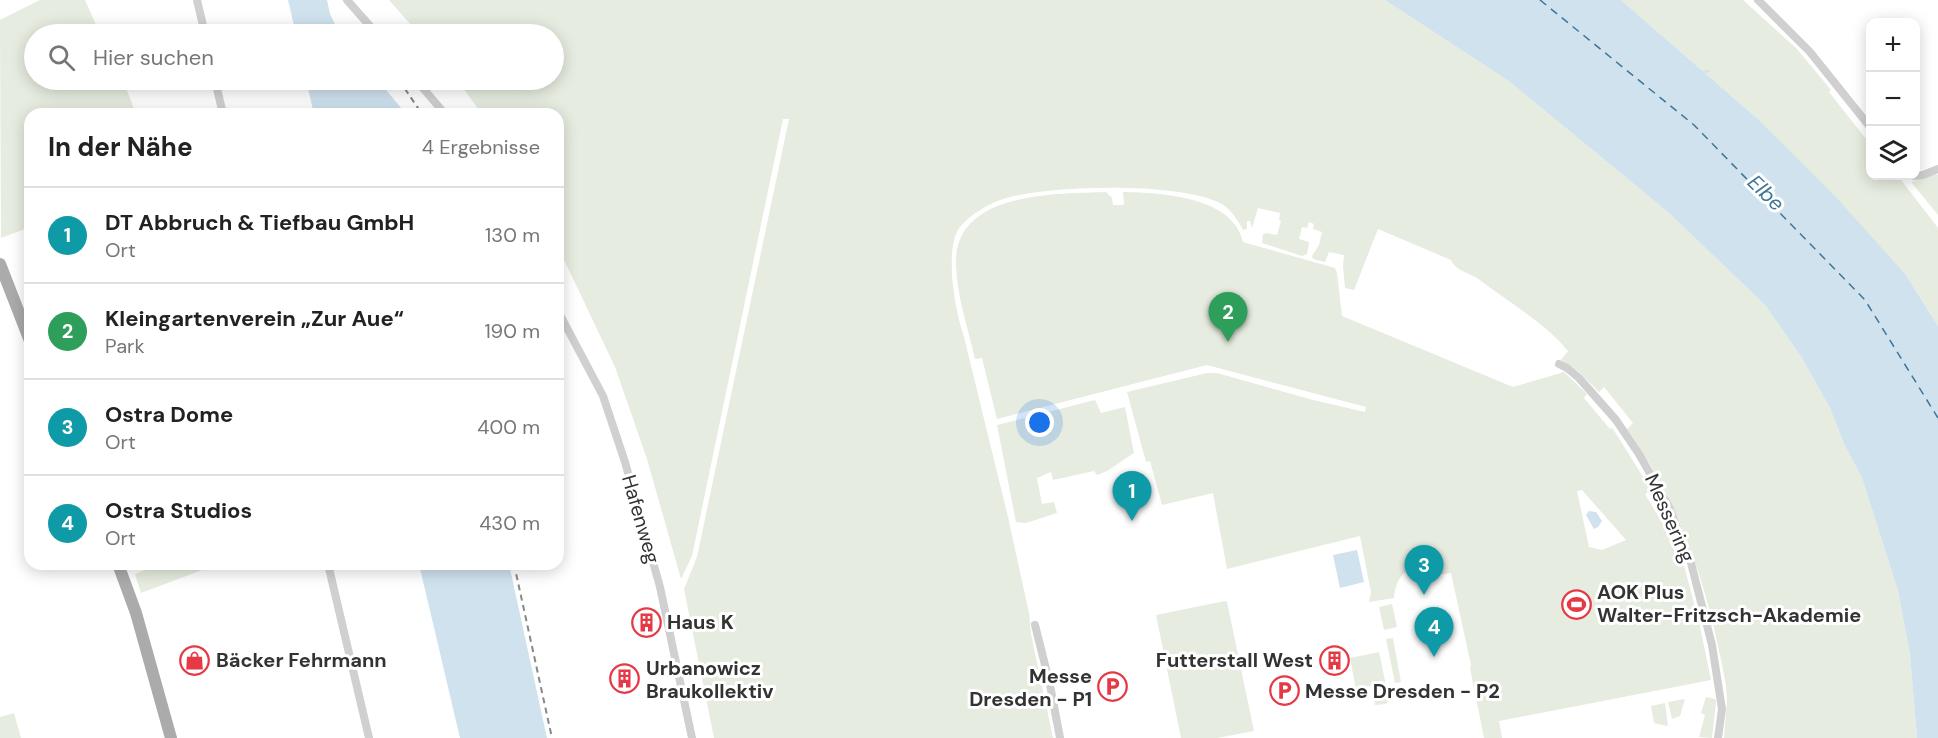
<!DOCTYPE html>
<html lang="de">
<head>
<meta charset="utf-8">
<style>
	:root { --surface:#fff; --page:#f2f2f2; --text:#222; --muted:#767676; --line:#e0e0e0; --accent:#0b8043 }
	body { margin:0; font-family:"DM Sans",sans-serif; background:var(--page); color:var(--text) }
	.controls { position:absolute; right:18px; top:18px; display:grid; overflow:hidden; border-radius:12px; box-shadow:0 3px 15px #0003 }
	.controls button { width:54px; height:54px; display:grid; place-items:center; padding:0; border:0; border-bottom:2px solid var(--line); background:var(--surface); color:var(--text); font:30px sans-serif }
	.you { position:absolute; left:1040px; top:423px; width:21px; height:21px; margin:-15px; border:4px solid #fff; border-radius:50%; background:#1a73e8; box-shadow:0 0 0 9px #1a73e833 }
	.badge { display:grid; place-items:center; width:39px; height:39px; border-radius:50%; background:var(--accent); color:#fff; font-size:20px; font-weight:700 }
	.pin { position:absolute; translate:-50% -50px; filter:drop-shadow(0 2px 3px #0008) }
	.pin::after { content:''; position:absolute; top:32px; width:21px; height:18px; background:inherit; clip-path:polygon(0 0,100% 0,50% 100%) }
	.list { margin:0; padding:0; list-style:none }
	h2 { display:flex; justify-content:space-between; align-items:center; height:78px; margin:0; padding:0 24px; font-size:26px }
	h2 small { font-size:20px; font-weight:400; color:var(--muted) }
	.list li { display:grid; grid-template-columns:39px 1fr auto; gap:18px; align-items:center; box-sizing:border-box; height:96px; padding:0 24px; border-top:2px solid var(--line) }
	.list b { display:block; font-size:22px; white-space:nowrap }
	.list p { margin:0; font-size:20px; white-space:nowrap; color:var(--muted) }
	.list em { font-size:20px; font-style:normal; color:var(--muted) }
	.icon { flex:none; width:33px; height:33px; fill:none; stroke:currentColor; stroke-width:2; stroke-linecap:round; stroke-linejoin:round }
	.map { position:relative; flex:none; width:1938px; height:738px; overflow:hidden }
	.search { position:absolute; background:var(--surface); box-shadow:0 3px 15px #0003; left:24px; top:24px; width:540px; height:66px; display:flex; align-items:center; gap:15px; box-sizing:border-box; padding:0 21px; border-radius:33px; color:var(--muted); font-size:22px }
	.panel { position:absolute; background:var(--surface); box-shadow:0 3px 15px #0003; left:24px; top:108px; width:540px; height:462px; border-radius:18px }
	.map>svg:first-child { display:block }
	.green { fill:#e6ecdf; fill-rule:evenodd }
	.water { fill:#cfe2ee }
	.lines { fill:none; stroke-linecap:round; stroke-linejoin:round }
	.stream { stroke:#cfe2ee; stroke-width:2 }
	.ferry { stroke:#3f7597; stroke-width:1.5; stroke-dasharray:8 6; stroke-linecap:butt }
	.minor { stroke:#d0d0d0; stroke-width:8 }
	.primary { stroke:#ababab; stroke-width:12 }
	.rail { stroke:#888; stroke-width:2; stroke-dasharray:6 4.5; stroke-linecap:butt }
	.labels { text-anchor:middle; stroke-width:6; stroke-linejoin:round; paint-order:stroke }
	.street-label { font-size:20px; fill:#333; stroke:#fff }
	.poi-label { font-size:20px; font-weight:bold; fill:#333; stroke:#fff; text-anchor:start }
	.water-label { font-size:21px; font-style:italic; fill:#3f7597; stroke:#fff }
</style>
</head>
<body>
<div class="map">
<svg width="1938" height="738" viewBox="0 0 1938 738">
	<rect width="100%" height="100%" fill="#fff"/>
	<path class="green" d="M40,0H85L100,34H34V80H123L136,114H30V227L1,238L0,20Z
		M389,0H1385L1510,82L1669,213L1765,305L1802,358L1830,408L1845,446L1862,478L1898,591L1910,655L1917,738H1724L1727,701L1726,685C1708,589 1684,509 1627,429L1633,423L1604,387L1599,392L1579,372L1561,360L1568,351C1544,322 1507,301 1477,278C1467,272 1456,271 1451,260L1378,229L1354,290L1345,288L1343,266L1344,255L1329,252L1325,262L1313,259L1312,256L1319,245L1322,232L1313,229L1314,224L1309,222L1307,228L1302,227L1299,239L1309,242L1307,254L1302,256L1262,243L1263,234L1266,233L1277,235L1281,221L1279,220L1280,213L1258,208L1252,228L1250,221H1247V229L1243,230C1238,220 1230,208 1220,203C1177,182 1048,185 1003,199C988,204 966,217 958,230C945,252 955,310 963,333L1008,517L1029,613L1031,634L1053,738H714L684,589L697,557L789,119H783L692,556L681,579L647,459L615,367L558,247V114H482L457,80H554V34H419Z
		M1621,0H1743L1797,49L1831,90L1829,92L1870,144V176H1898L1938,228V326L1906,275L1759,120Z
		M1935,174L1938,175V215L1911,182Z
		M1106,192L1112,198L1113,205H1124L1123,192C1161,193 1233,196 1243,242L1335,268L1337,273L1342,316L1513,387L1564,372L1587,394L1584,398L1610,429L1612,428L1617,435L1651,490L1645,494L1675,544L1685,569L1699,622L1711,680L1499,721L1502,738H1484L1470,668L1471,665L1451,573L1437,575L1432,565L1425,557L1419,558V565C1403,569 1395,582 1394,598L1369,602L1371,592L1360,536L1227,569L1213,493L1162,505L1150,461L1146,462L1127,392L1207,373H1217L1313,400L1365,412L1366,407L1207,365L997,419L982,358L975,359C968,328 957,297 956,265C953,191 1056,194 1106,192ZM1582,490L1626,540L1602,550L1589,547L1577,491Z
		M1095,400L1101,413L1125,407L1134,453L1107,471L1097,475L1094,471L1053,480L1051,472L1037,478L1042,504L1054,502L1057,513L1026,523L1016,522L997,425Z
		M146,564H218L141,593L135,574L148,569Z
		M1225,601L1227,602L1254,731L1217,738H1181L1156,615Z
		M1392,604L1397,627L1384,630L1379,607Z
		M1393,638L1401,682L1395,683L1386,639Z
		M1379,652L1389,700L1386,704L1375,705L1373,685L1365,687L1364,694L1357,695L1350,658Z
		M1706,697L1715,699L1716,702L1712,738L1699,737L1705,715L1701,713Z
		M1685,699L1680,716L1672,719L1668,702Z
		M1665,703L1668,725L1667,726L1654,723L1651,706Z
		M14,713L21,738H0V717Z"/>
	<path class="water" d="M288,0H327L330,14L340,34H296Z
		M1385,0H1621L1759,120L1835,196L1906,275L1938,326V738H1917L1910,655L1898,591L1862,478L1845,446L1830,408L1802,358L1765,305L1669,213L1510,82Z
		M306,80H378L406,114H314Z
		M1589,511L1596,512L1602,521L1598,527L1594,529L1586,515Z
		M1357,550L1364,582L1340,588L1333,555Z
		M419,564H509L547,738H460Z"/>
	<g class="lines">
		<path class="stream" d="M1704,72L1709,71"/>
		<path class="ferry" d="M1540,0L1694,125L1865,300L1938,418"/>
		<path class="minor" d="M197,0L205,34
			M347,0L377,34
			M1758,0L1810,52L1870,127
			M215,80L223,114
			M416,80L445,114
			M1912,176L1923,175L1938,169
			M558,311L603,396L625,462L660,587L692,738
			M1559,364L1567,368L1579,378L1616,420L1639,454L1669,507L1691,563L1712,645L1722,709L1718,738
			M328,564L369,738
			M1035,625L1050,685L1060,738"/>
		<path class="primary" d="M0,264L30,341
			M118,564L136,613L171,738"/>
		<path class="rail" d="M360,31L363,34
			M399,80L422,114
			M514,564L552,738"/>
	</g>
	<defs>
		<symbol id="stadium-ring" viewBox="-11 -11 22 22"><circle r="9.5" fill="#fff" stroke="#e63946" stroke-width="1.5"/><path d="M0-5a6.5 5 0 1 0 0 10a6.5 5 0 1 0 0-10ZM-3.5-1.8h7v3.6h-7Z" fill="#e63946"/></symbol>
		<symbol id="building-ring" viewBox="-11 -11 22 22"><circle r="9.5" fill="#fff" stroke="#e63946" stroke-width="1.5"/><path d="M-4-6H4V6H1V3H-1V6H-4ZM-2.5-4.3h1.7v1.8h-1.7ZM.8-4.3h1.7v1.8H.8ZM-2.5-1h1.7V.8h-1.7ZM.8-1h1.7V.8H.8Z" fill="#e63946"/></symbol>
		<symbol id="shop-ring" viewBox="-11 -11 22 22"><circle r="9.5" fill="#fff" stroke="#e63946" stroke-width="1.5"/><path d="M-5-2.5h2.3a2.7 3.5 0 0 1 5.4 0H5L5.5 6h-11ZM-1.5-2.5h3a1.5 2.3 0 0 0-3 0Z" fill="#e63946"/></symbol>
		<symbol id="parking-ring" viewBox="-11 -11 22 22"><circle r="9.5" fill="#fff" stroke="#e63946" stroke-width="1.5"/><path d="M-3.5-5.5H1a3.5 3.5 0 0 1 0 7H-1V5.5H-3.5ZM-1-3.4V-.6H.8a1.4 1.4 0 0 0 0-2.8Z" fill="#e63946"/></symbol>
	</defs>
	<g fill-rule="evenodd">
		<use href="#stadium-ring" x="1560" y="588" width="33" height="33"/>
		<use href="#building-ring" x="630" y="606" width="33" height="33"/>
		<use href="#shop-ring" x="178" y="644" width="33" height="33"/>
		<use href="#building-ring" x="1318" y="644" width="33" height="33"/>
		<use href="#building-ring" x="608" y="662" width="33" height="33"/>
		<use href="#parking-ring" x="1096" y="670" width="33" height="33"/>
		<use href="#parking-ring" x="1268" y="674" width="33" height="33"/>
	</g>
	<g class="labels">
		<g class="street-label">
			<text transform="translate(1670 518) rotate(66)" y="7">Messering</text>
			<text transform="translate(641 519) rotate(74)" y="7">Hafenweg</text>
		</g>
		<g class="poi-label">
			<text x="1597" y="599">AOK Plus<tspan x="1597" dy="23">Walter-Fritzsch-Akademie</tspan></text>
			<text x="667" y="629">Haus K</text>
			<text x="216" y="667">Bäcker Fehrmann</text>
			<text x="1313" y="667" text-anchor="end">Futterstall West</text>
			<text x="646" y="675">Urbanowicz<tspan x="646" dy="23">Braukollektiv</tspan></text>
			<text x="1092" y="683" text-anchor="end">Messe<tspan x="1092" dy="23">Dresden - P1</tspan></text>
			<text x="1305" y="698">Messe Dresden - P2</text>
		</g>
		<g class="water-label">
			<text transform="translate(1766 193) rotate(44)" y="7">Elbe</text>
		</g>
	</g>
</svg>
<div class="controls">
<button>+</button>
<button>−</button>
<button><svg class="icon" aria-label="layers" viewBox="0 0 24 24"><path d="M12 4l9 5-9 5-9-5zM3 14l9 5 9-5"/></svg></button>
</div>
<div class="you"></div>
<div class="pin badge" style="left:1132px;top:521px;background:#0f9aa8">1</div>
<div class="pin badge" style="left:1228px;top:342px;background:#2e9e5b">2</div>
<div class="pin badge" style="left:1424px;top:595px;background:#0f9aa8">3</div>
<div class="pin badge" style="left:1434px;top:657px;background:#0f9aa8">4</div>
<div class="search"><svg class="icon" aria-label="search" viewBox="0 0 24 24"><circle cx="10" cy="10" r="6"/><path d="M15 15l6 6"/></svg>Hier suchen</div>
<section class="panel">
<h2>In der Nähe<small>4 Ergebnisse</small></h2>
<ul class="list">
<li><span class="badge" style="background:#0f9aa8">1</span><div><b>DT Abbruch &amp; Tiefbau GmbH</b><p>Ort</p></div><em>130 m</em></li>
<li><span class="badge" style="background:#2e9e5b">2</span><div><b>Kleingartenverein „Zur Aue“</b><p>Park</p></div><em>190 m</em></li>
<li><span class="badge" style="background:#0f9aa8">3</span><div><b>Ostra Dome</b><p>Ort</p></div><em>400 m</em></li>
<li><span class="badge" style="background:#0f9aa8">4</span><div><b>Ostra Studios</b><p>Ort</p></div><em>430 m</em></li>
</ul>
</section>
</div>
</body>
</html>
